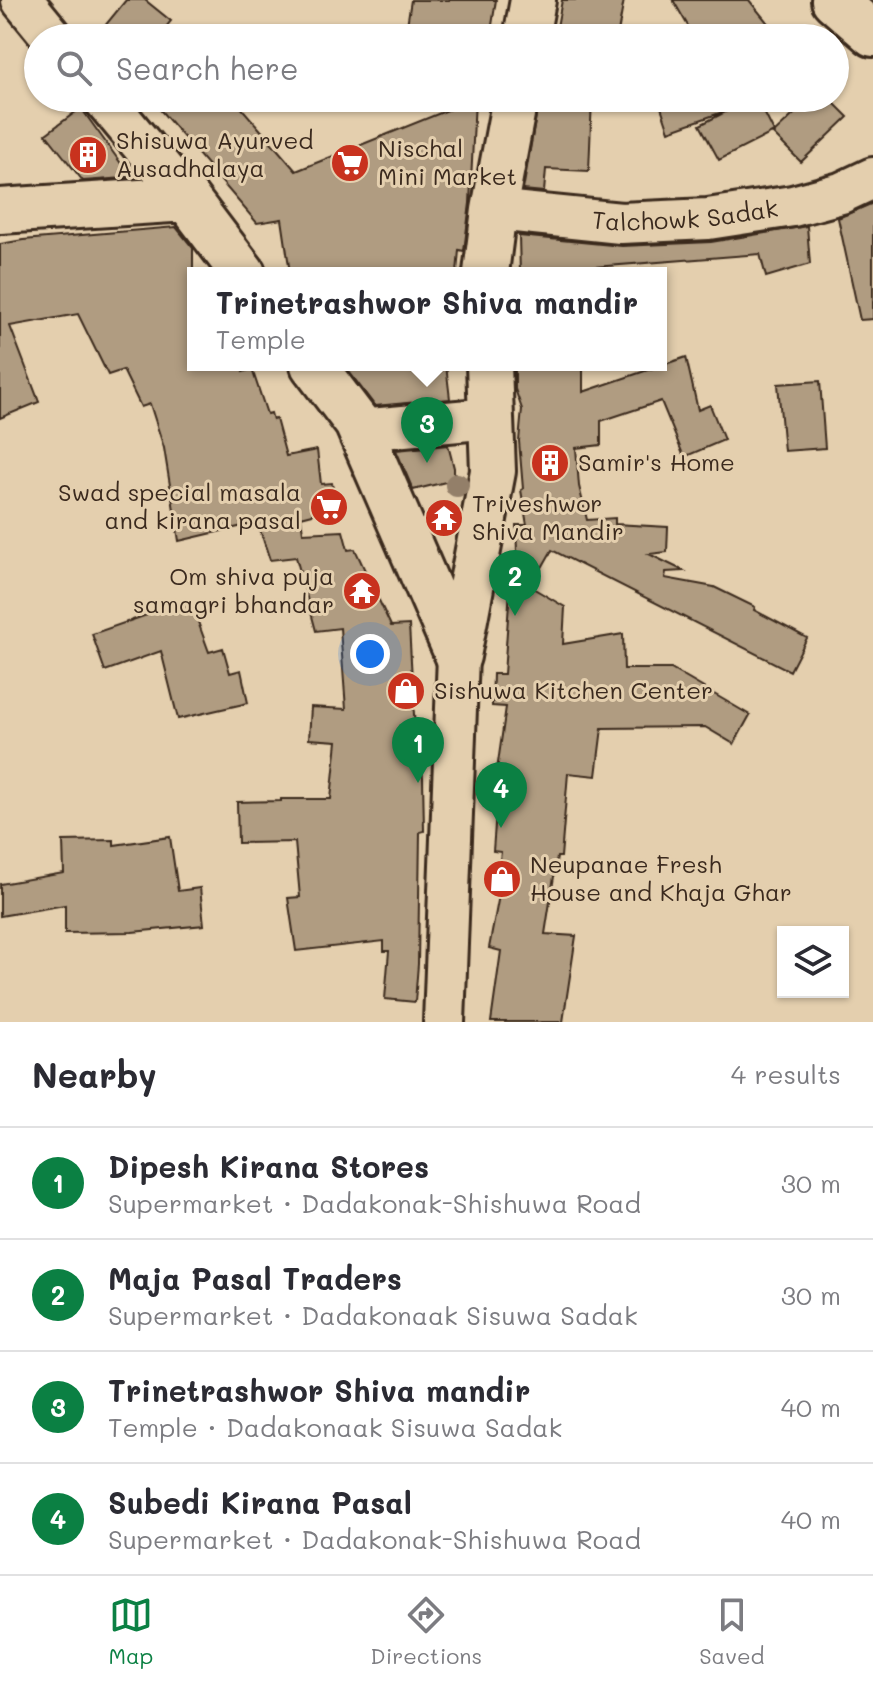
<!DOCTYPE html>
<html lang="en">
<head>
<meta charset="utf-8">
<style>
	:root { --surface:#fff; --page:#f7f7f7; --text:#2b2b33; --muted:#7c7c81; --line:#e1e1e2; --accent:#0b8043 }
	body { margin:0; font-family:Mali,sans-serif; background:var(--page); color:var(--text) }
	.controls { position:absolute; right:24px; bottom:24px; display:grid; overflow:hidden; border-radius:0px; box-shadow:0 2px 6px #0004 }
	.controls button { width:72px; height:72px; display:grid; place-items:center; padding:0; border:0; border-bottom:2px solid var(--line); background:var(--surface); color:var(--text); font:40px sans-serif }
	.you { position:absolute; left:370px; top:654px; width:28px; height:28px; margin:-20px; border:6px solid #fff; border-radius:50%; background:#1a73e8; box-shadow:0 0 0 12px #1a73e833 }
	.badge { display:grid; place-items:center; width:52px; height:52px; border-radius:50%; background:var(--accent); color:#fff; font-size:26px; font-weight:700 }
	.pin { position:absolute; translate:-50% -66px; filter:drop-shadow(0 2px 4px #0008) }
	.pin::after { content:''; position:absolute; top:42px; width:28px; height:24px; background:inherit; clip-path:polygon(0 0,100% 0,50% 100%) }
	.popup { position:absolute; left:187px; top:267px; width:480px; height:104px; box-sizing:border-box; display:grid; place-content:center; border-radius:0px; background:var(--surface); filter:drop-shadow(0 2px 6px #0005); font-size:26px; white-space:nowrap; color:var(--muted) }
	.popup b { font-size:30px; color:var(--text) }
	.popup::after { content:''; position:absolute; left:50%; top:100%; margin-left:-16px; border:16px solid transparent; border-top-color:var(--surface) }
	.list { margin:0; padding:0; list-style:none }
	h2 { display:flex; justify-content:space-between; align-items:center; height:104px; margin:0; padding:0 32px; font-size:34px }
	h2 small { font-size:26px; font-weight:400; color:var(--muted) }
	.list li { display:grid; grid-template-columns:52px 1fr auto; gap:24px; align-items:center; box-sizing:border-box; height:112px; padding:0 32px; border-top:2px solid var(--line) }
	.list b { display:block; font-size:30px; white-space:nowrap }
	.list p { margin:0; font-size:26px; white-space:nowrap; color:var(--muted) }
	.list em { font-size:26px; font-style:normal; color:var(--muted) }
	.icon { flex:none; width:44px; height:44px; fill:none; stroke:currentColor; stroke-width:2; stroke-linecap:round; stroke-linejoin:round }
	.map { position:relative; flex:none; width:873px; height:1022px; overflow:hidden }
	.search { position:absolute; background:var(--surface); box-shadow:0 2px 6px #0004; left:24px; right:24px; top:24px; height:88px; display:flex; align-items:center; gap:20px; box-sizing:border-box; padding:0 28px; border-radius:44px; color:var(--muted); font-size:30px }
	.sheet { height:552px; background:var(--surface) }
	nav { display:flex; justify-content:space-around; align-items:center; box-sizing:border-box; height:112px; border-top:2px solid var(--line); background:var(--surface); font-size:22px; color:var(--muted) }
	nav a { display:grid; justify-items:center; gap:4px }
	nav .on { color:var(--accent) }
	.map>svg:first-child { display:block }
	.building { fill:#b09c81; stroke:#3b2a1e; stroke-width:2 }
	.lines { fill:none; stroke-linecap:round; stroke-linejoin:round }
	.street-casing { stroke:#3b2a1e; stroke-width:46 }
	.secondary-casing { stroke:#3b2a1e; stroke-width:50 }
	.street { stroke:#e4cfae; stroke-width:40 }
	.secondary { stroke:#e4cfae; stroke-width:44 }
	.tree { fill:#937f69 }
	.labels { text-anchor:middle; stroke-width:6; stroke-linejoin:round; paint-order:stroke }
	.poi-label { font-size:24px; fill:#3b2a1e; stroke:#e4cfae; text-anchor:start }
	.street-label { font-size:24px; fill:#3b2a1e; stroke:#e4cfae }
</style>
</head>
<body>
<div class="map">
<svg width="873" height="1022" viewBox="0 0 873 1022">
	<rect width="100%" height="100%" fill="#e4cfae"/>
	<filter id="ink" filterUnits="userSpaceOnUse"><feTurbulence type="fractalNoise" baseFrequency=".0125" numOctaves="2"/><feDisplacementMap in="SourceGraphic" scale="16" xChannelSelector="R" yChannelSelector="G"/><feConvolveMatrix kernelMatrix="1 2 1 2 8 2 1 2 1" color-interpolation-filters="sRGB"/></filter>
	<g filter="url(#ink)">
		<path class="building" d="M126,0H145L171,21L157,38H95Z
			M411,0H496L490,38H405Z
			M562,0H624L617,38H555Z
			M673,0H749L780,38H695Z
			M150,98H233L296,171L475,99L470,203L464,251L459,250L457,273H290L282,219L257,223Z
			M539,98H592L589,171L546,169L544,192L523,190Z
			M658,98H757L774,132L719,160L700,125L731,109L669,131Z
			M811,98H829L848,117L801,162L773,134Z
			M81,108L130,176L125,178L83,181L46,134Z
			M873,203V319L860,320L838,218Z
			M807,226L810,264L766,277L760,254L595,267L596,273H520L519,236L622,246L711,242Z
			M176,227L193,248V365H240L243,372L252,369L267,414L271,413L273,420L276,419L286,456L317,450L321,484L332,483L336,508L301,517L303,533L343,531L348,550L355,549L391,626L409,625L414,715L423,777L424,831L420,832L418,964L415,1002L385,999L389,951H384V941L296,951L288,898L300,897L295,842L238,843L237,802L281,801V799H331L337,741L309,739L311,707L346,709L340,628L316,631L296,557L270,560L259,527L248,529L247,525L179,541L164,448L150,404L141,407L123,370L108,375L78,314L10,326L39,402L0,418V244L23,240Z
			M686,357L698,410L710,405L724,440L684,457L661,401L601,421V445L576,448L579,486L587,520L615,518V524L668,527L667,552L649,554L684,571L666,572L665,578L714,587L755,607L754,610L807,638L790,671L552,550L531,587L565,607L563,644L623,634L624,669H671L750,715L734,744L705,727L602,728L596,776L568,773L561,857H557L545,934L576,936L563,1022H491L501,951L489,948L500,890L496,889L501,852L493,851L497,798H493L506,707L492,706L493,674H504L511,575L518,579L516,525H527L521,490L523,489L519,441L522,409L515,389V365H583V392Z
			M344,365H446L450,399L375,406Z
			M820,381L825,448L784,451L778,384Z
			M448,445L454,468V480L413,490L396,450Z
			M190,600L209,652L223,648L230,673L241,670L248,703L178,719L161,651L105,671L92,634Z
			M170,837L178,891L200,888L204,925L132,932L65,933V905L0,916V884L64,873L63,841L114,840V845Z"/>
		<g class="lines">
			<defs>
				<g id="street">
					<path d="M22,0L53,38"/>
					<path d="M103,98L187,199"/>
					<path id="s1" d="M494,210L621,223L708,219L793,206L841,193L873,178"/>
					<path d="M360,430L491,418"/>
					<path d="M444,1022L458,656"/>
				</g>
				<path id="secondary" d="M834,0L873,34
					M526,38L533,0
					M0,211L187,199L243,273
					M486,273L494,210L515,98
					M313,365L357,423L458,656
					M458,656L493,471L489,365"/>
			</defs>
			<use href="#street" class="street-casing"/>
			<use href="#secondary" class="secondary-casing"/>
			<use href="#street" class="street"/>
			<use href="#secondary" class="secondary"/>
		</g>
		<circle class="tree" cx="457" cy="485" r="12"/>
	</g>
	<defs>
		<symbol id="building-disc" viewBox="-11 -11 22 22"><circle r="9.5" fill="#c8321e" stroke="#e4cfae"/><path d="M-4-6H4V6H1V3H-1V6H-4ZM-2.5-4.3h1.7v1.8h-1.7ZM.8-4.3h1.7v1.8H.8ZM-2.5-1h1.7V.8h-1.7ZM.8-1h1.7V.8H.8Z" fill="#fff"/></symbol>
		<symbol id="supermarket-disc" viewBox="-11 -11 22 22"><circle r="9.5" fill="#c8321e" stroke="#e4cfae"/><path d="M-6-5.5h2.5l.6 2H6L4.5 2H-2.5L-4.4-4H-6ZM-1.5 3.2a1.3 1.3 0 1 0 .1 0ZM3 3.2a1.3 1.3 0 1 0 .1 0Z" fill="#fff"/></symbol>
		<symbol id="temple-disc" viewBox="-11 -11 22 22"><circle r="9.5" fill="#c8321e" stroke="#e4cfae"/><path d="M0-6L5-2H3V0L6.5 2.5H4V6H1.5V3h-3V6H-4V2.5H-6.5L-3 0V-2H-5Z" fill="#fff"/></symbol>
		<symbol id="shop-disc" viewBox="-11 -11 22 22"><circle r="9.5" fill="#c8321e" stroke="#e4cfae"/><path d="M-5-2.5h2.3a2.7 3.5 0 0 1 5.4 0H5L5.5 6h-11ZM-1.5-2.5h3a1.5 2.3 0 0 0-3 0Z" fill="#fff"/></symbol>
	</defs>
	<g fill-rule="evenodd">
		<use href="#building-disc" x="66" y="133" width="44" height="44"/>
		<use href="#supermarket-disc" x="328" y="141" width="44" height="44"/>
		<use href="#building-disc" x="528" y="441" width="44" height="44"/>
		<use href="#supermarket-disc" x="307" y="485" width="44" height="44"/>
		<use href="#temple-disc" x="422" y="496" width="44" height="44"/>
		<use href="#temple-disc" x="340" y="569" width="44" height="44"/>
		<use href="#shop-disc" x="384" y="669" width="44" height="44"/>
		<use href="#shop-disc" x="480" y="857" width="44" height="44"/>
	</g>
	<g class="labels">
		<g class="poi-label">
			<text x="116" y="149">Shisuwa Ayurved<tspan x="116" dy="28">Ausadhalaya</tspan></text>
			<text x="378" y="157">Nischal<tspan x="378" dy="28">Mini Market</tspan></text>
			<text x="578" y="471">Samir's Home</text>
			<text x="301" y="501" text-anchor="end">Swad special masala<tspan x="301" dy="28">and kirana pasal</tspan></text>
			<text x="472" y="512">Triveshwor<tspan x="472" dy="28">Shiva Mandir</tspan></text>
			<text x="334" y="585" text-anchor="end">Om shiva puja<tspan x="334" dy="28">samagri bhandar</tspan></text>
			<text x="434" y="699">Sishuwa Kitchen Center</text>
			<text x="530" y="873">Neupanae Fresh<tspan x="530" dy="28">House and Khaja Ghar</tspan></text>
		</g>
		<g class="street-label">
			<text dy="8" stroke="none"><textPath href="#s1" startOffset="192">Talchowk Sadak</textPath></text>
		</g>
	</g>
</svg>
<div class="controls">
<button><svg class="icon" aria-label="layers" viewBox="0 0 24 24"><path d="M12 4l9 5-9 5-9-5zM3 14l9 5 9-5"/></svg></button>
</div>
<div class="you"></div>
<div class="pin badge" style="left:418px;top:783px">1</div>
<div class="pin badge" style="left:515px;top:616px">2</div>
<div class="pin badge" style="left:427px;top:463px">3</div>
<div class="popup"><b>Trinetrashwor Shiva mandir</b>Temple</div>
<div class="pin badge" style="left:501px;top:828px">4</div>
<div class="search"><svg class="icon" aria-label="search" viewBox="0 0 24 24"><circle cx="10" cy="10" r="6"/><path d="M15 15l6 6"/></svg>Search here</div>
</div>
<section class="sheet">
<h2>Nearby<small>4 results</small></h2>
<ul class="list">
<li><span class="badge">1</span><div><b>Dipesh Kirana Stores</b><p>Supermarket · Dadakonak-Shishuwa Road</p></div><em>30 m</em></li>
<li><span class="badge">2</span><div><b>Maja Pasal Traders</b><p>Supermarket · Dadakonaak Sisuwa Sadak</p></div><em>30 m</em></li>
<li><span class="badge">3</span><div><b>Trinetrashwor Shiva mandir</b><p>Temple · Dadakonaak Sisuwa Sadak</p></div><em>40 m</em></li>
<li><span class="badge">4</span><div><b>Subedi Kirana Pasal</b><p>Supermarket · Dadakonak-Shishuwa Road</p></div><em>40 m</em></li>
</ul>
</section>
<nav>
<a class="on"><svg class="icon" aria-label="map" viewBox="0 0 24 24"><path d="M3 6l6-2 6 2 6-2v14l-6 2-6-2-6 2zM9 4v14M15 6v14"/></svg>Map</a>
<a><svg class="icon" aria-label="directions" viewBox="0 0 24 24"><path d="M12 3l9 9-9 9-9-9zM9 14v-3h6M13 9l2 2-2 2"/></svg>Directions</a>
<a><svg class="icon" aria-label="saved" viewBox="0 0 24 24"><path d="M7 4h10v16l-5-4-5 4z"/></svg>Saved</a>
</nav>
</body>
</html>
